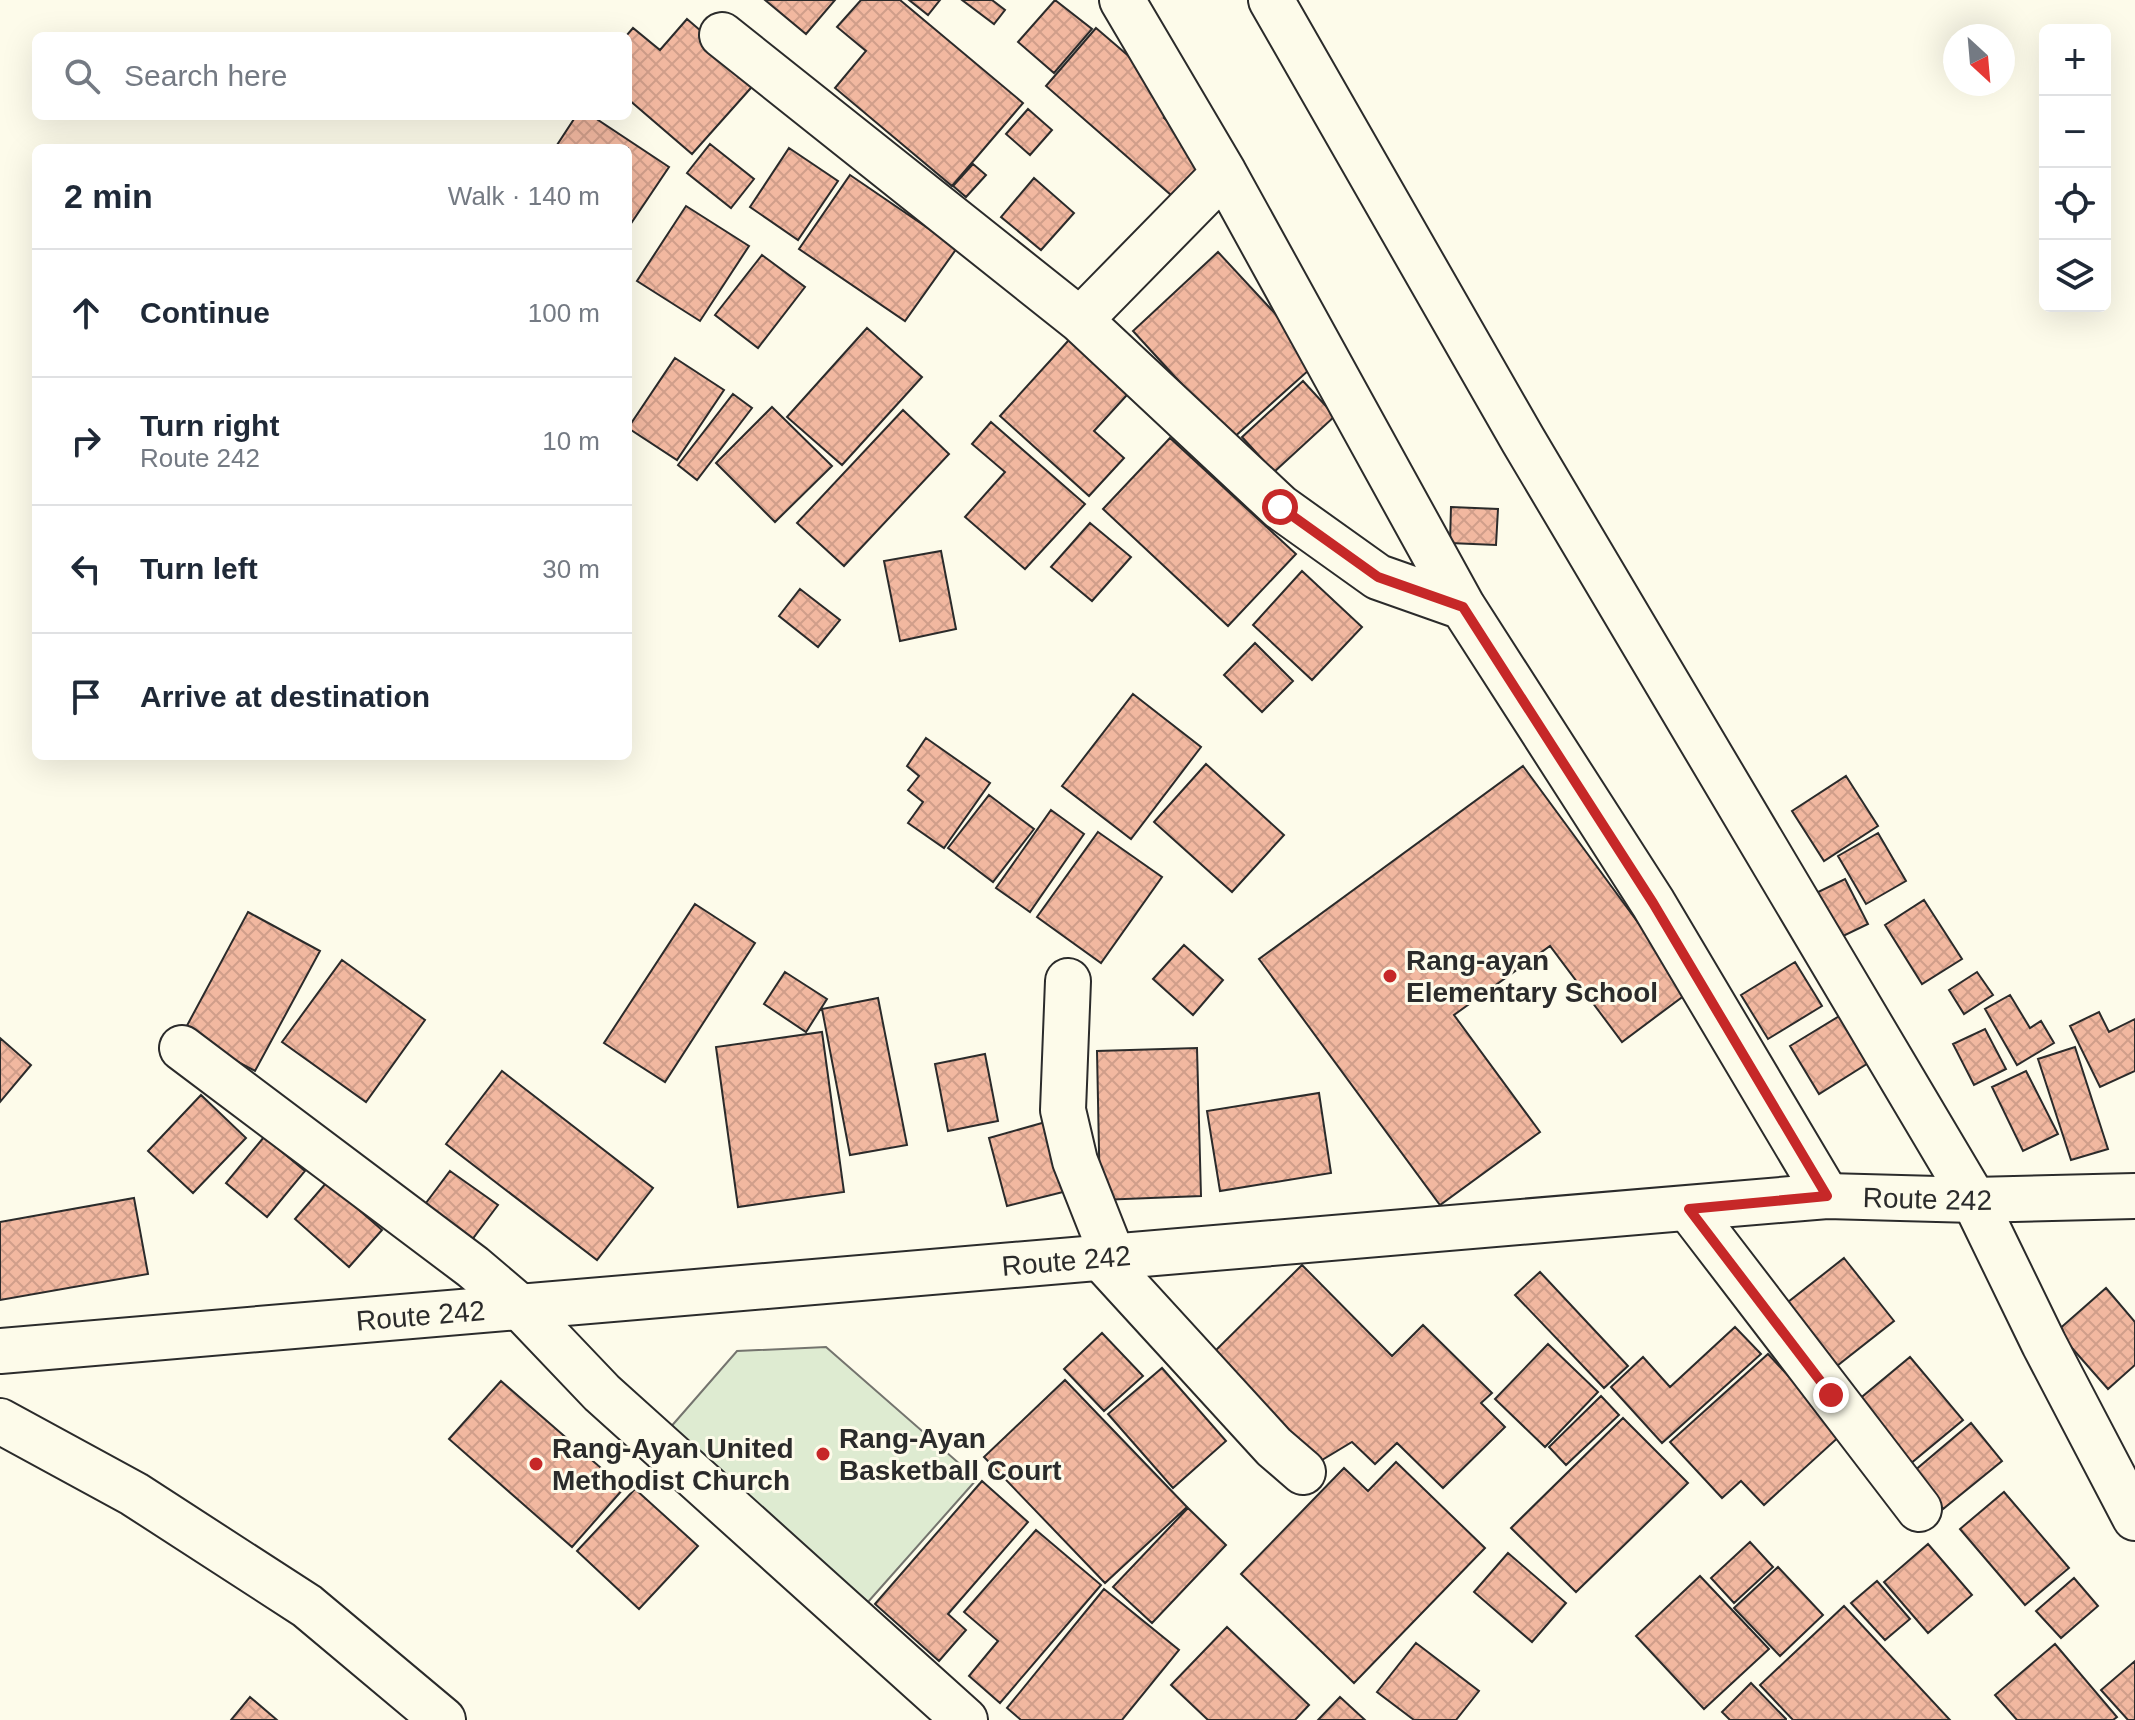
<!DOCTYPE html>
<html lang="en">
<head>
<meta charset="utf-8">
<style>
	:root { --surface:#fff; --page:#f2f2f3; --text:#1f2937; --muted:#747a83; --line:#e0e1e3 }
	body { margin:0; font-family:Arial,sans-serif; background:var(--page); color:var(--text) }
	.controls { position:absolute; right:24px; top:24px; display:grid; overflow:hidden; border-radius:12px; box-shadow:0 8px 32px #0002 }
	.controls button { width:72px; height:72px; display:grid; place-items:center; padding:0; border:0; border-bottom:2px solid var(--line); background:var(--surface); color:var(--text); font:40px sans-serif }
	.compass { position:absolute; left:1943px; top:24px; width:72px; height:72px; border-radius:50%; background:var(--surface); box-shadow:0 8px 32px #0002; rotate:154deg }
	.stop { position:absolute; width:24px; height:24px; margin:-18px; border:6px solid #c62828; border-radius:50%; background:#fff }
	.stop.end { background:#c62828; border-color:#fff; box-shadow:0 2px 8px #0008 }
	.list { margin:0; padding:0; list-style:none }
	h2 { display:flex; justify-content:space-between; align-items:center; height:104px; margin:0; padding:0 32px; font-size:34px }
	h2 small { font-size:26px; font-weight:400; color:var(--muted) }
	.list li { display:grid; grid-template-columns:52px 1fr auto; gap:24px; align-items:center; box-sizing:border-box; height:128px; padding:0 32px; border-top:2px solid var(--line) }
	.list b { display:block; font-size:30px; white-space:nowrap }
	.list p { margin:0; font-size:26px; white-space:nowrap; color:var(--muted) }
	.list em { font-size:26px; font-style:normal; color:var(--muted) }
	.icon { flex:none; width:44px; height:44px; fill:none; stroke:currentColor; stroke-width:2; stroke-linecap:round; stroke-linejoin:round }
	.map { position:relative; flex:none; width:2135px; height:1720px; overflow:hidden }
	.search { position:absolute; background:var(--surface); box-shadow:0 8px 32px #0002; left:32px; top:32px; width:600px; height:88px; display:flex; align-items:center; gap:20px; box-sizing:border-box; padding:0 28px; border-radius:12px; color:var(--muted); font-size:30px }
	.panel { position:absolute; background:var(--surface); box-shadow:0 8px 32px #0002; left:32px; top:144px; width:600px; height:616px; border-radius:12px }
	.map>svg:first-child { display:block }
	.pitch { fill:#deebd1; stroke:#74746e; stroke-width:2 }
	.building { fill:url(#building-cross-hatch); stroke:#2b2b2b; stroke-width:2 }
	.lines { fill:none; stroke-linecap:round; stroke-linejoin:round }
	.minor-casing { stroke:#2b2b2b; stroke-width:48 }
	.major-casing { stroke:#2b2b2b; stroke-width:48 }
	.minor { stroke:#fdfbea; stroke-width:44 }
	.major { stroke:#fdfbea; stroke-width:44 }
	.route { stroke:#c62828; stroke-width:10 }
	.poi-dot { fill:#c62828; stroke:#fdfbea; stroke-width:3 }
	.labels { text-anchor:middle; stroke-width:6; stroke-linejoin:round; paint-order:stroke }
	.poi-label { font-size:28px; font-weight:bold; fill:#2b2b2b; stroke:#fdfbea; text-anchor:start }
	.street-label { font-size:28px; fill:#2b2b2b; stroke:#fdfbea }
</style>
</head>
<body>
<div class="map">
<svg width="2135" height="1720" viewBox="0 0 2135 1720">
	<defs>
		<pattern id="building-cross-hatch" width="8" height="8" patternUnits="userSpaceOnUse" patternTransform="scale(2)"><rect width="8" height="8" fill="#f2b8a0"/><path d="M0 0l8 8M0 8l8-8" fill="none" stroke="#d09e8a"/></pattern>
	</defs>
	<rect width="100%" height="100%" fill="#fdfbea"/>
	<path class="pitch" d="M826,1347L977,1479L868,1602L669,1429L737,1351Z"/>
	<path class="building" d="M765,0H835L806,34Z
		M861,0H900L1023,103L952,186L835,88L866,51L837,27Z
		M909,0H940L928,15Z
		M962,0H992L1005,10L994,24Z
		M1055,0L1092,29L1054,73L1018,42Z
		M687,19L758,80L692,154L628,99L626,36L633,28L660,50Z
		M1096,28L1180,100L1164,118L1215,161L1179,202L1046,86Z
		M1028,109L1052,130L1030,155L1006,134Z
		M576,116H592L669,167L628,228V148H555Z
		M710,144L754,179L731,208L687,173Z
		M789,148L838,181L798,240L750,207Z
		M973,164L986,175L966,197L953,186Z
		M850,175L957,248L905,321L799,249Z
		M1034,178L1074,213L1041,250L1001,217Z
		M686,206L749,246L700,321L637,281Z
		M1218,252L1319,361L1232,439L1133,331Z
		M762,255L805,287L758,348L715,315Z
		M867,328L922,377L842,465L787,417Z
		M1078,330L1137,384L1094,431L1124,458L1089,496L1000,416Z
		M675,358L724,390L677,460L628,428Z
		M1303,381L1335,416L1274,472L1242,437Z
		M733,394L752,408L697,480L678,465Z
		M772,407L832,466L775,522L716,463Z
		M903,410L949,454L844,566L797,523Z
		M991,422L1085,504L1025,569L965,517L1005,472L972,444Z
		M1170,438L1296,554L1228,626L1103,509Z
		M1451,507L1498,509L1496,545L1450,543Z
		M1090,523L1131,557L1092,601L1051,567Z
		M941,551L956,629L900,641L884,561Z
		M1302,571L1362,627L1312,680L1253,625Z
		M800,589L840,620L818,647L779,616Z
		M1255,643L1293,681L1262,712L1224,675Z
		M1133,694L1201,747L1131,839L1062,786Z
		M926,738L990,783L944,848L908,823L923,802L908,790L919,776L907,766Z
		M1206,764L1284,835L1232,892L1154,822Z
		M1523,766L1689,992L1622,1042L1550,946L1454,1015L1540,1132L1440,1205L1259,959Z
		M1846,776L1878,826L1824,861L1792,811Z
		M989,795L1034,829L993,882L948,848Z
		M1051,810L1084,834L1030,912L996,888Z
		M1098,832L1162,877L1101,963L1037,917Z
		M1878,833L1906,881L1866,904L1838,856Z
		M1845,879L1868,924L1837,939L1814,894Z
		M1924,900L1962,959L1922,984L1885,925Z
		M695,904L755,943L665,1082L604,1043Z
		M248,912L320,951L255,1071L183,1033Z
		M1184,945L1223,980L1193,1015L1153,979Z
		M342,960L425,1020L366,1102L282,1042Z
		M1795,962L1822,1006L1768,1039L1741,995Z
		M785,972L827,999L806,1032L764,1004Z
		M1977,972L1993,995L1964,1014L1949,990Z
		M2010,995L2030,1028L2041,1021L2054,1043L2017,1065L1985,1009Z
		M878,998L907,1145L850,1155L822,1009Z
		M2099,1012L2109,1032L2135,1019V1071L2100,1087L2070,1026Z
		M1841,1015L1870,1062L1819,1094L1790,1046Z
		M1985,1029L2006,1069L1974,1085L1953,1044Z
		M822,1032L844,1192L738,1207L716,1047Z
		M0,1038L31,1065L0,1102Z
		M2075,1047L2108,1149L2071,1160L2038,1059Z
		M1197,1048L1201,1196L1100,1200L1097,1051Z
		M985,1054L998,1121L948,1131L935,1064Z
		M502,1071L653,1188L597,1260L446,1144Z
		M2026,1071L2058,1134L2023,1151L1992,1087Z
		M1319,1093L1331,1173L1220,1191L1207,1111Z
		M201,1095L246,1138L193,1193L148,1151Z
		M1049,1121L1067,1191L1007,1206L989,1138Z
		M264,1137L305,1171L267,1217L226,1183Z
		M450,1171L498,1205L471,1241L423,1207Z
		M327,1182L382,1230L349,1267L295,1219Z
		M134,1198L148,1274L0,1300V1222Z
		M1844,1258L1894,1321L1833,1369L1783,1306Z
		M1302,1265L1392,1356L1423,1325L1492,1393L1481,1403L1505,1427L1443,1488L1397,1443L1375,1464L1352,1442L1317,1463L1210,1356Z
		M1540,1272L1628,1366L1604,1388L1515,1295Z
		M2106,1288L2135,1322V1365L2108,1389L2057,1331Z
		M1735,1327L1761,1354L1662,1443L1611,1387L1643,1357L1670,1387Z
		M1102,1333L1143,1376L1104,1411L1064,1369Z
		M1548,1344L1598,1392L1545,1447L1495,1399Z
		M1768,1354L1842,1434L1764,1505L1741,1481L1722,1498L1670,1442Z
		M1910,1357L1963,1420L1904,1469L1851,1406Z
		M1162,1368L1226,1441L1173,1488L1108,1414Z
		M1065,1380L1187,1507L1105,1583L984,1457Z
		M501,1381L624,1488L572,1547L449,1439Z
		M1601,1396L1619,1415L1566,1465L1549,1447Z
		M1623,1418L1688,1483L1576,1592L1511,1528Z
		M1971,1423L2002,1461L1943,1509L1913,1472Z
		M1396,1462L1485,1548L1354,1683L1241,1574L1344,1468L1368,1491Z
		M982,1481L1028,1522L948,1614L966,1630L939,1661L875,1604Z
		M635,1489L698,1546L639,1609L577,1551Z
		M2004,1492L2069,1568L2025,1605L1960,1529Z
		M1188,1508L1226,1545L1152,1623L1113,1587Z
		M1036,1530L1101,1585L1000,1703L969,1676L998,1641L964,1612Z
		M1750,1542L1773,1567L1734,1603L1711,1578Z
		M1928,1544L1972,1595L1928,1633L1884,1582Z
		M1508,1553L1566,1603L1532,1642L1474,1592Z
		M1778,1567L1823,1615L1780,1656L1734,1608Z
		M1700,1576L1769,1649L1704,1709L1636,1636Z
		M2074,1578L2098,1606L2061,1638L2036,1611Z
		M1877,1581L1910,1619L1885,1640L1851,1603Z
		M1104,1589L1179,1650L1122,1720H1021L1007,1708Z
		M1844,1606L1950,1720H1793L1760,1685Z
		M1227,1627L1309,1705L1295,1720H1208L1171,1685Z
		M1416,1643L1479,1691L1456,1720H1414L1377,1692Z
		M2055,1644L2117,1717L2113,1720H2017L1995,1695Z
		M2135,1661V1720H2128L2101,1690Z
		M1751,1683L1786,1719V1720H1730L1722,1712Z
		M250,1697L277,1720H231Z
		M1340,1697L1365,1720H1318Z"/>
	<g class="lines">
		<defs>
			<path id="minor" d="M1122,0L1224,173L1463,607L1653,903L1827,1196
				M1271,0L1523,440L1974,1200L2044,1344L2135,1518
				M722,35L1080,320L1280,507L1378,577L1463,607
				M1080,320L1224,173
				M1068,981L1063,1110L1075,1161L1113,1257
				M182,1048L473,1267L520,1307L602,1393L965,1720
				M1689,1209L1919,1509
				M1101,1258L1274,1447L1303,1472
				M0,1421L134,1494L307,1606L443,1720"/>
			<g id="major">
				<path id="s1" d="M0,1351L1827,1196L1974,1200L2135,1196"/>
			</g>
		</defs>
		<use href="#minor" class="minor-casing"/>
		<use href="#major" class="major-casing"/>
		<use href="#minor" class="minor"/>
		<use href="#major" class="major"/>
	</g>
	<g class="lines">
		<path class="route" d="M1280,507L1378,577L1463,607L1653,903L1827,1196L1689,1209L1831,1395"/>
	</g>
	<g class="poi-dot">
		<circle cx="1390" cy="976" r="8"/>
		<circle cx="823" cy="1454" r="8"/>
		<circle cx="536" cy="1464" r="8"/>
	</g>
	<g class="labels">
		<g class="poi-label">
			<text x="1406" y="970">Rang-ayan<tspan x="1406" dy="32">Elementary School</tspan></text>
			<text x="839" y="1448">Rang-Ayan<tspan x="839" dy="32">Basketball Court</tspan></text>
			<text x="552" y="1458">Rang-Ayan United<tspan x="552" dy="32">Methodist Church</tspan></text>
		</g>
		<g class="street-label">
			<text dy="10" stroke="none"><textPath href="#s1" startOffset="1934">Route 242</textPath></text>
			<text dy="10" stroke="none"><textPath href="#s1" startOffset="1070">Route 242</textPath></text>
			<text dy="10" stroke="none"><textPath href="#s1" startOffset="422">Route 242</textPath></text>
		</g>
	</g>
</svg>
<div class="controls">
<button>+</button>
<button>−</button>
<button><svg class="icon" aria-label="locate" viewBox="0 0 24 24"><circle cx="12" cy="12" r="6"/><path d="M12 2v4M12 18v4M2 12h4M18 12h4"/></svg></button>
<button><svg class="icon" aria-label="layers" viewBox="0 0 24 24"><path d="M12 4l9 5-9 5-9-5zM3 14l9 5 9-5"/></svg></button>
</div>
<svg class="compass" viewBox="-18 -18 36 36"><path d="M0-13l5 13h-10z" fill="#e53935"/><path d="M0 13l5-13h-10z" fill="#747a83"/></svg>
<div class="stop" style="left:1280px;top:507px"></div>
<div class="stop end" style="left:1831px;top:1395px"></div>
<div class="search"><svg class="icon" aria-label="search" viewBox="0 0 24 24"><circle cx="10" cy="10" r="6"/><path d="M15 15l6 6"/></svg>Search here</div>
<section class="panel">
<h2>2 min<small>Walk · 140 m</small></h2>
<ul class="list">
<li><svg class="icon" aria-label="ahead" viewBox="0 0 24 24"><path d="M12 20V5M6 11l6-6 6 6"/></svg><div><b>Continue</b></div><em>100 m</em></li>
<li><svg class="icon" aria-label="right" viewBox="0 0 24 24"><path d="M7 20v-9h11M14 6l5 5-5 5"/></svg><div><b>Turn right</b><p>Route 242</p></div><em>10 m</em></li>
<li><svg class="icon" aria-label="left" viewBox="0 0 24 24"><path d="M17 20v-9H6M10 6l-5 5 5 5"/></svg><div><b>Turn left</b></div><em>30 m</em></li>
<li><svg class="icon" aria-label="arrive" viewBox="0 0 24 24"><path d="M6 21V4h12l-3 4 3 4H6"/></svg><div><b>Arrive at destination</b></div></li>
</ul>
</section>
</div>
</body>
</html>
